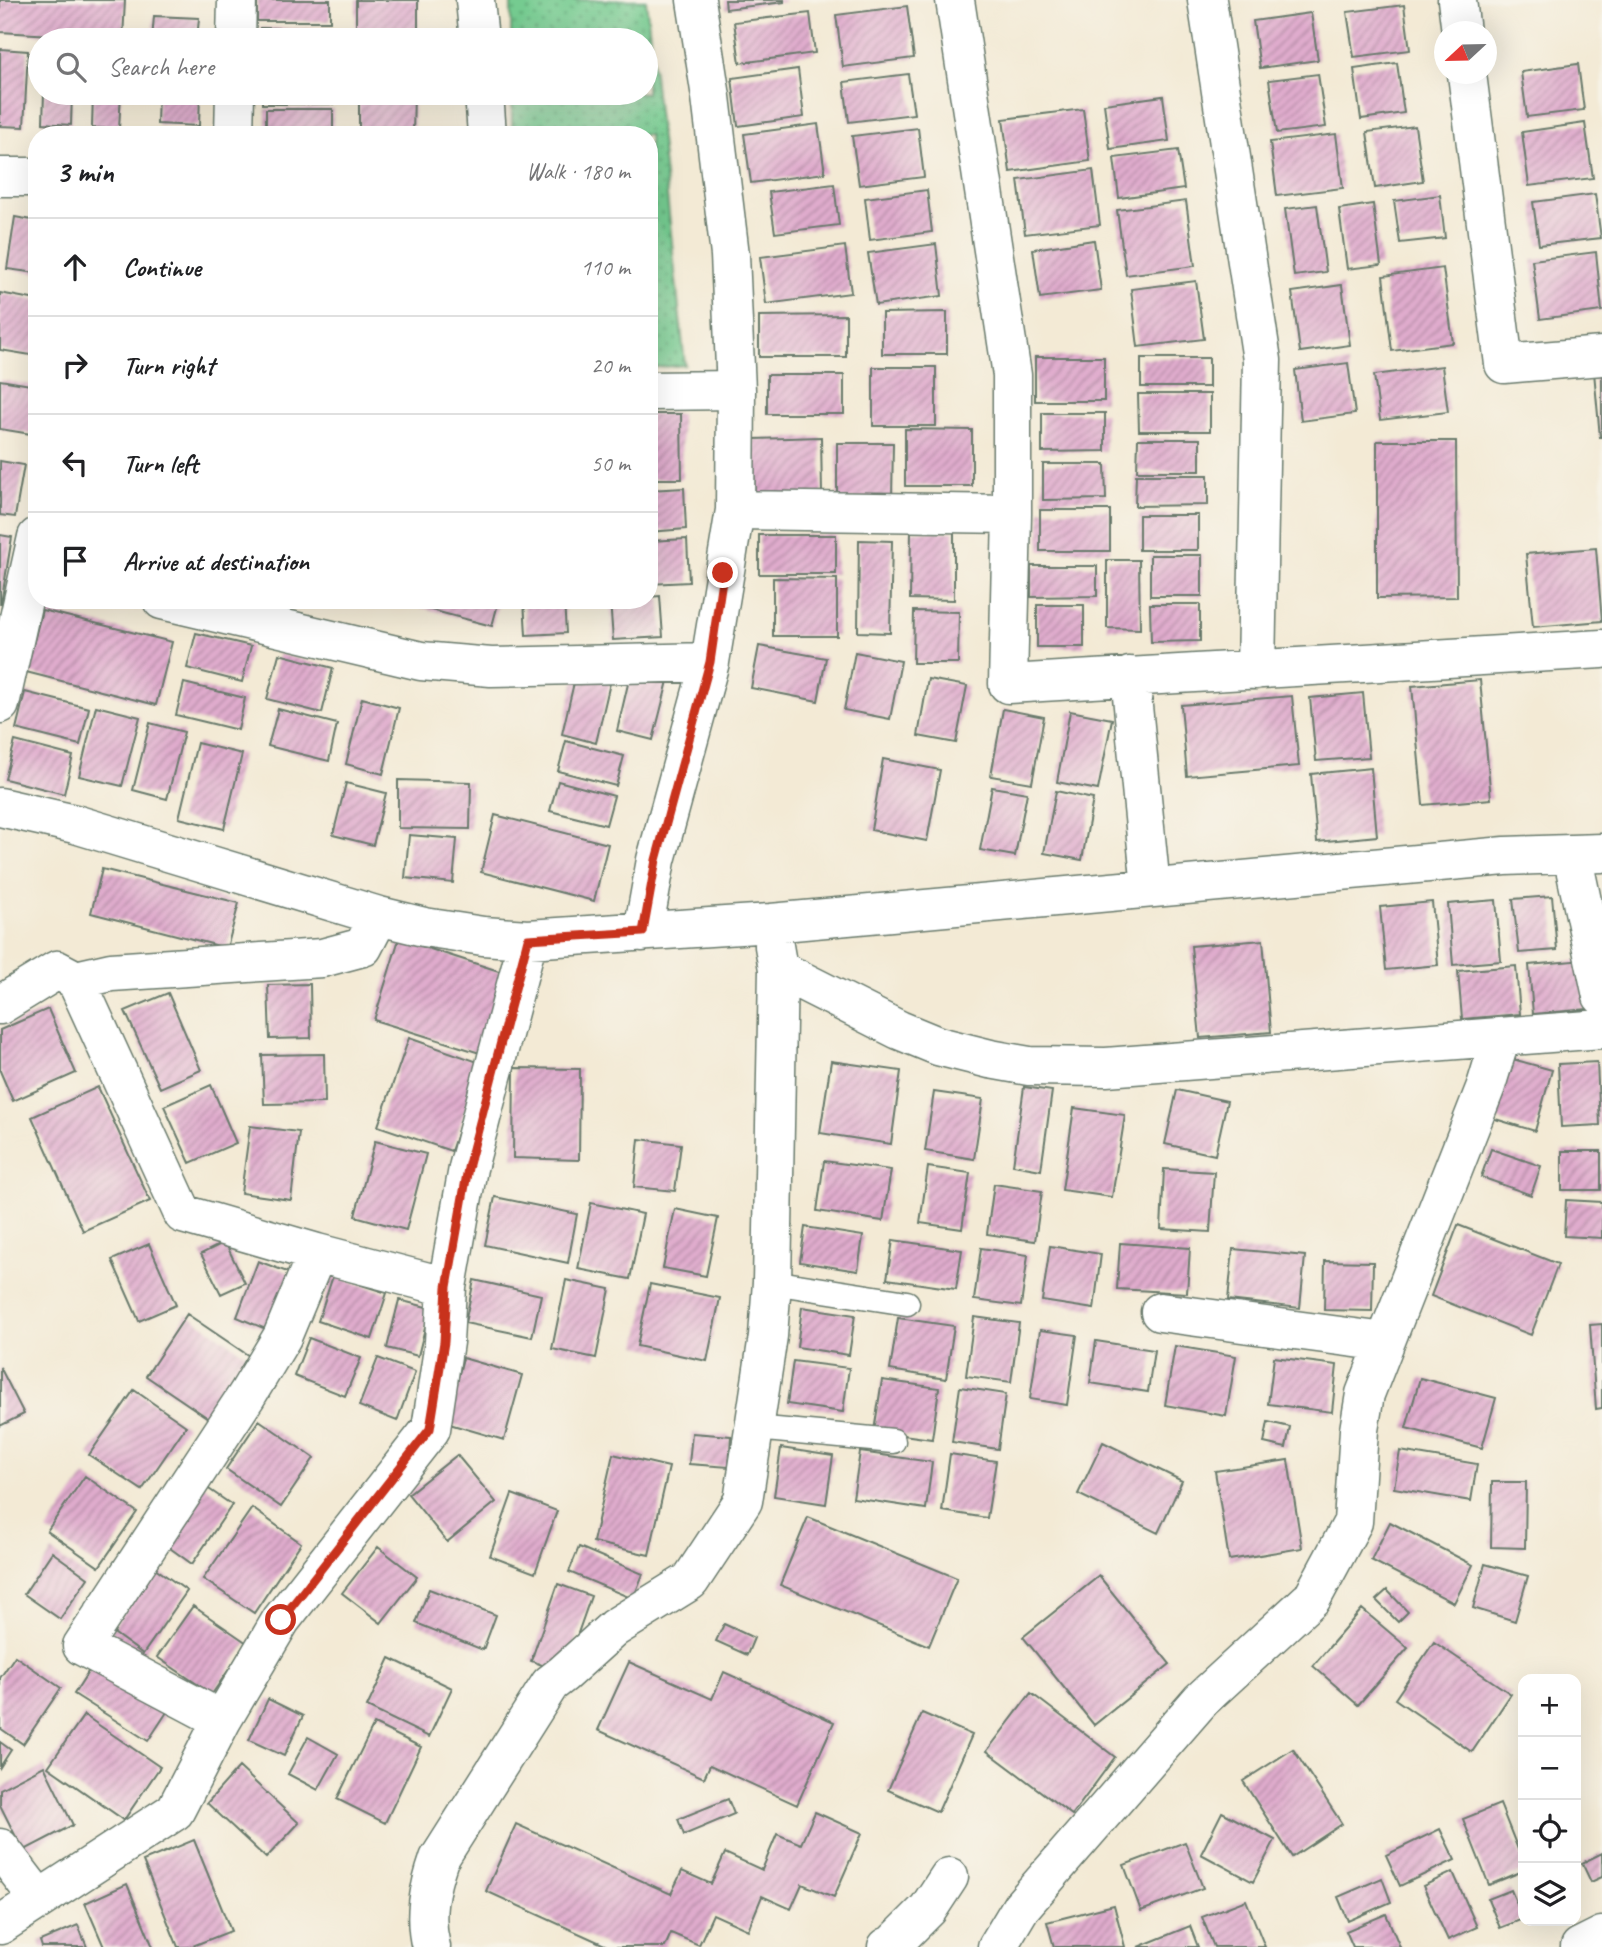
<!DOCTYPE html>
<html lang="en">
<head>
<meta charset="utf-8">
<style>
	:root { --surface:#fff; --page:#f6f6f6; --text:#202124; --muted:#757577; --line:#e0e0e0 }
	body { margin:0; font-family:Caveat,sans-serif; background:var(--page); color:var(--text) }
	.controls { position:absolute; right:21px; bottom:21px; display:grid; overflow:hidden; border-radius:14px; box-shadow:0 7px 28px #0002 }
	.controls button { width:63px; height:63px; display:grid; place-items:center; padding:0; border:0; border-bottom:2px solid var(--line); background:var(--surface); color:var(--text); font:35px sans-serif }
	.compass { position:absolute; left:1434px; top:21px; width:63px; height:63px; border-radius:50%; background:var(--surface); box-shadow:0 7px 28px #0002; rotate:248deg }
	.stop { position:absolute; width:21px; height:21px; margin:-16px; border:5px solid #c8321e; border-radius:50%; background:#fff }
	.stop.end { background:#c8321e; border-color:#fff; box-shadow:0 2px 7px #0008 }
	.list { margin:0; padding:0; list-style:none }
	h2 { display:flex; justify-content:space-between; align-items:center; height:91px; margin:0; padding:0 28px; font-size:30px }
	h2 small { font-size:23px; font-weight:400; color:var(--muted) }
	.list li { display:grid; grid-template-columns:46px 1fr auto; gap:21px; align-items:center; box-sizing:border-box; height:98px; padding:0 28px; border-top:2px solid var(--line) }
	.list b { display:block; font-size:26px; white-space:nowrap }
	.list em { font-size:23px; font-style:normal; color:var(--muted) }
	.icon { flex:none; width:38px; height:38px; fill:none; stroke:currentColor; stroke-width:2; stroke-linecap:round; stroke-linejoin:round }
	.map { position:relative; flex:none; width:1602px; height:1947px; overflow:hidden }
	.search { position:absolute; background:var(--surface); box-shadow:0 7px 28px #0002; left:28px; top:28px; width:630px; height:77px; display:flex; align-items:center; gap:18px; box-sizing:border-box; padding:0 24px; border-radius:38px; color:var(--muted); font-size:26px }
	.panel { position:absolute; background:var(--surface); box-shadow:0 7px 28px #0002; left:28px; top:126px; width:630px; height:483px; border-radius:28px }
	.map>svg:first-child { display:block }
	.green { fill:url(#green-dots); stroke:#4a8462; stroke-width:2 }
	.building { fill:url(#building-hatch) }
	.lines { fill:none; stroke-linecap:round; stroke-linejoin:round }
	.lane-casing { stroke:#697a6c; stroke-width:27 }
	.street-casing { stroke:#697a6c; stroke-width:41 }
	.highway-casing { stroke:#697a6c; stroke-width:41 }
	.lane { stroke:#fff; stroke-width:24 }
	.street { stroke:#fff; stroke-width:38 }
	.highway { stroke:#fff; stroke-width:38 }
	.route { stroke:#c8321e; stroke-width:9 }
</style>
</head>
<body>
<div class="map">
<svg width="1602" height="1947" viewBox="0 0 1602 1947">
	<defs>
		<pattern id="green-dots" width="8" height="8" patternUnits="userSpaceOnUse" patternTransform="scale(1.75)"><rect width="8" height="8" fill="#74cb90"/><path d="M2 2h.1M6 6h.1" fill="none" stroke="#5fa676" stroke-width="1.8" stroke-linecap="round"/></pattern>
		<pattern id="building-hatch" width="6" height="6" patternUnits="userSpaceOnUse" patternTransform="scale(1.75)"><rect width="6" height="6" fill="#e0accd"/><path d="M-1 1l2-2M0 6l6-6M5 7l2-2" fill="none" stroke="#b58da7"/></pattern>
	</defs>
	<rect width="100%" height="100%" fill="#f7f3e8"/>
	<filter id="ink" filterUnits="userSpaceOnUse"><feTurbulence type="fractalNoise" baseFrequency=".0143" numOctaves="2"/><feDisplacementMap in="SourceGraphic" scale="14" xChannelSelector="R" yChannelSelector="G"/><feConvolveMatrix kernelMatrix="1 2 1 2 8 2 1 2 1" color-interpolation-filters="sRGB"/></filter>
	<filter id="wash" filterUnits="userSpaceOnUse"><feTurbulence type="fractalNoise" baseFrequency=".00686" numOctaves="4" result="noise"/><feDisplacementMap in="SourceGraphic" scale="28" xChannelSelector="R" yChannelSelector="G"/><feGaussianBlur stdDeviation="1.57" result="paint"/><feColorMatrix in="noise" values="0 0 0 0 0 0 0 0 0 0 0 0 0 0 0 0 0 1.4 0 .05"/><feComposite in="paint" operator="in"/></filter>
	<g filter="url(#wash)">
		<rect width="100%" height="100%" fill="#f3ead5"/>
		<path class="green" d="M511,0H646L685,365L649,368V135H512V93H646V40H511Z"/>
		<g id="blocks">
			<path class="building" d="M0,0H125L123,39L0,32Z
				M257,0H330V21H257Z
				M356,0H418V40H356Z
				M725,0H784V2L726,9Z
				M1404,5L1410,50L1354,57L1347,12Z
				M907,6L914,58L843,67L836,15Z
				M810,13L815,53L740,63L734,22Z
				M1311,13L1318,60L1260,68L1253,21Z
				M154,16L199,18L197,40H152Z
				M260,28L335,29V40H260Z
				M0,49L28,51L24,127L0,126Z
				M1397,63L1404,113L1361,119L1354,69Z
				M1578,64L1584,110L1527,117L1521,72Z
				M798,69L804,117L738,126L732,78Z
				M908,74L914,114L849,122L844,82Z
				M1318,74L1326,127L1277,133L1269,80Z
				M44,93H72L71,125L43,123Z
				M93,93H121L119,129L92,128Z
				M158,93H200L199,126L157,124Z
				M262,93H337V104H262Z
				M359,93H414L413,135H359Z
				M1163,96L1169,141L1110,149L1104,104Z
				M266,109H333V135H266Z
				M1083,109L1090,161L1010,172L1003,119Z
				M1585,123L1593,178L1529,186L1522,132Z
				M818,124L825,173L751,183L744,134Z
				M1415,126L1423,181L1375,188L1367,132Z
				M918,128L924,177L859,185L852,136Z
				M1336,134L1343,188L1277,196L1270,142Z
				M1178,150L1184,189L1119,198L1114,158Z
				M1093,170L1100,225L1025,234L1018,180Z
				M834,184L839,225L775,233L769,192Z
				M927,190L932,232L870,240L865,198Z
				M1595,194L1601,238L1539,245L1533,202Z
				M1440,195L1445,238L1400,243L1394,201Z
				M1186,201L1195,266L1126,275L1117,210Z
				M1373,204L1381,265L1347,269L1339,209Z
				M1317,205L1326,272L1294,276L1285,209Z
				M15,217L37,221V273L7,269Z
				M1094,240L1101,290L1040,298L1033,249Z
				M936,244L942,296L876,305L868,253Z
				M845,246L851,293L766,304L760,257Z
				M1596,252L1602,311L1540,319L1532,260Z
				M1443,268L1453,343L1392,351L1383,276Z
				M1196,281L1204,339L1138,347L1131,289Z
				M1342,285L1350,345L1300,352L1292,292Z
				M0,293L37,300V356L0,350Z
				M947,312V354H882V313Z
				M846,315V357H759V316Z
				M1035,357H1104V401H1035Z
				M1141,358H1209V387H1141Z
				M1348,363L1355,414L1301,421L1295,370Z
				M1442,366L1448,412L1380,420L1374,375Z
				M873,367H936V426H873Z
				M1594,372H1602V437H1600Z
				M767,375H844V414H767Z
				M0,380L37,386L31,434L0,429Z
				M1138,394H1210V431H1139Z
				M1042,413H1105V451L1042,452Z
				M649,414H681L682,479H649Z
				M905,429L972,430V486H905Z
				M821,437L822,494L755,496L753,439Z
				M1138,439H1200V471H1137Z
				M1377,441H1456L1457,597L1377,598Z
				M837,443H893L892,499H837Z
				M0,461L24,465L15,517L0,515Z
				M1043,464H1105L1106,499L1043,500Z
				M1136,475H1208V505L1135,506Z
				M684,488L686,529L649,532V490Z
				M1040,510H1110V551H1040Z
				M1139,515H1198V550H1139Z
				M911,531L954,532V600L910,599Z
				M0,535L12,537L1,604H0Z
				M759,535H836V574H759Z
				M687,539L689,582L649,584V541Z
				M859,540L892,541L890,633L858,632Z
				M1596,548L1602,621L1533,627L1526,554Z
				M1150,555H1202V596H1150Z
				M1107,560H1139L1140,629L1107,628Z
				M1031,566H1097V596L1031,597Z
				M773,578L837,579V636H773Z
				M660,596L663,637L613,640L610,600H649V597Z
				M393,600H499L492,626Z
				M524,600H564L566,633L526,635Z
				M1150,604H1200V641L1151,642Z
				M1037,605H1084V647H1037Z
				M42,610L172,642L156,705L26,672Z
				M914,611L959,612L958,663H913Z
				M196,633L251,646L242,682L187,668Z
				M759,646L826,658L818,701L751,688Z
				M855,652L901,661L890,719L844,710Z
				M279,654L333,668L322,713L267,699Z
				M631,671L668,681L653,740L617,731Z
				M576,674L610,683L596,743L562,734Z
				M928,679L967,686L956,743L918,736Z
				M1480,680L1491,799L1423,805L1412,686Z
				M184,683L245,698L238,730L176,715Z
				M25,692L89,708L80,745L16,729Z
				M1363,693L1369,757L1316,761L1310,698Z
				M1292,696L1299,766L1187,776L1181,705Z
				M362,698L399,708L383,774L346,764Z
				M96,706L140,717L122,786L79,776Z
				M278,709L337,724L329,761L268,746Z
				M1003,709L1044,717L1032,783L991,776Z
				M1070,711L1112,719L1098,790L1057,782Z
				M150,723L184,732L167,799L133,790Z
				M15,741L73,756L64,794L5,779Z
				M566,741L624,756L616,786L558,771Z
				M197,743L242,754L224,829L179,818Z
				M883,759L940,770L927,841L871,830Z
				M1371,768L1377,836L1317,842L1311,774Z
				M398,780L471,782L470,829L398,828Z
				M558,781L614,796L606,825L550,811Z
				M346,783L386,793L373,845L333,835Z
				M992,787L1027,793L1015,856L980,850Z
				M1056,791L1093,799L1082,860L1044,853Z
				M495,815L608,844L594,901L481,872Z
				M409,835L457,839L453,883L405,878Z
				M102,869L239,903L227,948L91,913Z
				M1552,896L1557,950L1519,953L1513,899Z
				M1496,900L1501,961L1453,965L1448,904Z
				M1432,902L1438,965L1386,970L1380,907Z
				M399,939L508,974L483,1054L374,1020Z
				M1263,940L1271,1032L1200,1038L1191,946Z
				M1584,960L1588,1009L1533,1014L1529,965Z
				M1516,966L1520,1014L1462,1019L1458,971Z
				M310,984L311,1038L270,1039L268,985Z
				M168,993L201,1070L160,1088L125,1011Z
				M48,1009L76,1073L13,1101L0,1071V1030Z
				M409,1038L481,1063L451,1151L378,1126Z
				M324,1054L325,1103L264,1104L262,1055Z
				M1509,1058L1552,1070L1535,1131L1492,1118Z
				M831,1061L901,1071L891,1144L820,1133Z
				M1597,1062L1600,1125L1561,1127L1558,1064Z
				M514,1068L580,1069L579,1160L513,1158Z
				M211,1085L236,1143L190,1163L164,1106Z
				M98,1087L150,1201L83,1231L32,1117Z
				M1024,1087L1052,1091L1041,1170L1013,1165Z
				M1177,1090L1227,1101L1215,1155L1165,1144Z
				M934,1092L983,1099L974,1159L925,1151Z
				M1074,1108L1125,1115L1112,1197L1062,1190Z
				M250,1126L299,1132L291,1200L241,1193Z
				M639,1139L681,1144L675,1191L634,1187Z
				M375,1141L426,1154L406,1230L355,1216Z
				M1491,1149L1541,1166L1531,1195L1481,1177Z
				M1562,1151H1601V1190H1562Z
				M824,1161L891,1170L883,1221L817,1211Z
				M928,1167L970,1173L962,1229L920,1223Z
				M1164,1169L1214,1172L1210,1232L1161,1229Z
				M994,1184L1042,1191L1035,1241L987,1234Z
				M495,1197L577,1214L568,1263L485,1245Z
				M1566,1200L1602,1202V1238L1564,1236Z
				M591,1203L643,1214L630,1279L578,1269Z
				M675,1209L718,1218L706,1276L663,1268Z
				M1458,1225L1558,1264L1531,1335L1431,1296Z
				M805,1227L863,1236L858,1271L800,1262Z
				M893,1240L962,1250L956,1289L887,1279Z
				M225,1242L245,1283L221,1294L201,1254Z
				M1120,1243L1190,1248L1187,1293L1117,1289Z
				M149,1244L176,1305L139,1321L112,1260Z
				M1050,1246L1101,1254L1094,1309L1042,1301Z
				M981,1248L1028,1255L1021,1306L974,1300Z
				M1233,1249L1305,1256L1300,1308L1228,1300Z
				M258,1261L290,1273L268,1330L237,1317Z
				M1325,1261L1373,1262L1372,1311L1324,1310Z
				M333,1276L387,1293L372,1339L318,1321Z
				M474,1280L541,1295L532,1337L465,1323Z
				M566,1280L610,1289L596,1358L552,1349Z
				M650,1284L720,1298L707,1361L637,1346Z
				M399,1300L430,1308L418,1356L387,1348Z
				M802,1307L855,1315L849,1355L797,1347Z
				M187,1314L252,1358L211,1420L146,1376Z
				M974,1317L1019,1323L1011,1382L966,1376Z
				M898,1318L954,1326L946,1379L890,1370Z
				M1602,1324V1408L1596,1409L1590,1325Z
				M1040,1330L1077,1335L1067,1405L1030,1399Z
				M309,1338L361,1358L345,1396L294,1376Z
				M1096,1341L1154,1350L1148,1392L1090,1383Z
				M1175,1346L1236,1356L1226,1416L1165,1405Z
				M1274,1357L1337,1365L1332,1412L1268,1404Z
				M378,1358L415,1372L397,1421L359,1406Z
				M463,1358L522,1375L504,1440L446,1423Z
				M793,1361L849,1368L843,1412L787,1404Z
				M0,1367L24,1414L0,1426Z
				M1420,1378L1496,1398L1482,1448L1406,1428Z
				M882,1380L939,1388L932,1439L874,1431Z
				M960,1387L1006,1394L998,1449L952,1442Z
				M134,1390L186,1426L142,1490L89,1455Z
				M259,1420L314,1458L281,1507L226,1469Z
				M1268,1422L1290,1427L1286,1448L1264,1443Z
				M692,1433L731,1436L729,1467L689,1464Z
				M1103,1442L1182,1481L1158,1533L1078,1494Z
				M781,1448L833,1456L826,1504L774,1496Z
				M1400,1451L1477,1464L1471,1501L1394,1488Z
				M860,1452L932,1462L926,1509L853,1498Z
				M613,1454L669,1467L649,1555L593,1542Z
				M950,1454L996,1461L987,1518L942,1511Z
				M457,1455L496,1502L447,1542L408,1494Z
				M1288,1460L1302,1548L1229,1560L1215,1471Z
				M85,1476L137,1512L99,1567L47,1531Z
				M1492,1482H1526L1525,1548L1491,1547Z
				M203,1485L232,1505L192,1564L163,1543Z
				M512,1494L557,1511L535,1573L490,1556Z
				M252,1508L301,1543L254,1613L203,1579Z
				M808,1517L957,1578L929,1646L780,1585Z
				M1390,1522L1473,1565L1454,1603L1371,1560Z
				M378,1547L417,1577L381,1623L342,1593Z
				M579,1547L643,1574L633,1599L569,1572Z
				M52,1552L88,1578L60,1619L24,1594Z
				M1485,1564L1528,1576L1515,1621L1473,1608Z
				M155,1568L187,1591L143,1654L111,1631Z
				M1099,1576L1170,1664L1094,1725L1023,1637Z
				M558,1584L591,1596L564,1673L531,1661Z
				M429,1589L496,1615L483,1650L416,1623Z
				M1387,1590L1408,1612L1398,1622L1376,1600Z
				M193,1606L247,1643L212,1694L157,1657Z
				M1362,1609L1408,1648L1358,1705L1313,1666Z
				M724,1624L754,1638L747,1655L716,1641Z
				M1434,1642L1511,1694L1472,1752L1395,1699Z
				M15,1656L61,1688L23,1744L0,1728V1678Z
				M390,1658L452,1688L429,1737L367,1707Z
				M95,1661L169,1709L148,1741L74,1694Z
				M629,1662L712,1699L724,1672L834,1722L797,1805L710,1765L704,1778L598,1730Z
				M1031,1693L1115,1757L1072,1815L987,1751Z
				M268,1699L303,1716L284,1756L249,1740Z
				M922,1713L972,1735L938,1812L888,1790Z
				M84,1715L160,1767L124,1820L48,1767Z
				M374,1724L421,1747L385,1823L337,1799Z
				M308,1737L338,1754L318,1790L288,1774Z
				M0,1742L11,1750L0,1767Z
				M1293,1749L1342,1824L1292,1857L1243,1781Z
				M44,1766L73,1825L23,1851L0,1805V1789Z
				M239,1767L299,1823L266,1858L207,1803Z
				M728,1799L734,1814L684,1835L678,1819Z
				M1500,1804L1523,1862V1871L1489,1885L1463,1819Z
				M815,1812L862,1833L834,1897L802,1884L791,1909L762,1896L748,1930L713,1914L699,1945L671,1933L665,1947H609L486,1891L516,1824L671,1894L682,1871L711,1884L725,1853L762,1870L777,1834L801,1844Z
				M1222,1812L1275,1840L1253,1882L1201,1854Z
				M1440,1829L1455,1860L1400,1886L1386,1855Z
				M194,1840L231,1931L190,1947H178L143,1861Z
				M1185,1842L1203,1888L1141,1911L1124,1865Z
				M1602,1853V1877L1591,1882L1582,1863Z
				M1453,1872L1477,1927L1448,1940L1423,1886Z
				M1382,1878L1391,1902L1348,1921L1338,1897Z
				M127,1884L153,1947H104L85,1903Z
				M1511,1890L1523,1919L1500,1928L1488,1899Z
				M1246,1900L1265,1947H1214L1202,1917Z
				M1114,1905L1125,1947H1054L1047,1922Z
				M1386,1914L1400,1947H1353L1346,1931Z
				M78,1925L87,1947H42L40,1941Z
				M1190,1926L1198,1947H1138Z"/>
		</g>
	</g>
	<g filter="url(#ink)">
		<use href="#blocks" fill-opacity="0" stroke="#697a6c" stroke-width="2"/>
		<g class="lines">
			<defs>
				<path id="lane" d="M772,1282L907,1303
					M755,1428L893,1441"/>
				<path id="street" d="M475,0L479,40
					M955,0L1012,375V514L1008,684L1602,649
					M1207,0L1262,360L1256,670
					M1457,0L1461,32
					M236,40L237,0
					M1467,74L1504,364L1602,356
					M484,93L487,135
					M234,135L235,93
					M0,177H37
					M649,391L736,390
					M735,510L1012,514
					M162,600L421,661L491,667L710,662
					M1130,676L1151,888
					M0,704L37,537
					M0,807L75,824L379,916L424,927L483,936L528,939L771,923L1505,856L1602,853
					M1572,854L1602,996
					M643,932L656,860L710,662L735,510L736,390L730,255L711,97L696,0
					M774,946L778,969L899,1030L938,1046L990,1059L1029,1066L1106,1067L1602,1029
					M76,980L183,1214L317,1253L447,1287
					M0,1005L57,970L76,980L111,972L322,958L363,947L379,916
					M1160,1312L1385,1342
					M222,1720L82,1646L247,1395L282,1337L317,1253
					M0,1848L39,1899
					M0,1925L175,1811L222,1720L281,1620L431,1429L444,1342L447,1287L468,1168L528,939
					M431,1947C423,1916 429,1888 439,1859L550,1684L563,1674L614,1628L690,1581L743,1501L768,1336L772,1282L778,969
					M887,1947L893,1944L928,1909L949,1877
					M997,1947L1021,1907L1201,1700L1312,1598L1353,1522L1359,1430L1365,1394L1486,1086L1501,1037"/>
				<path id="highway" d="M1580,1947L1602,1936"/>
			</defs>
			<use href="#lane" class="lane-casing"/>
			<use href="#street" class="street-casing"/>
			<use href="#highway" class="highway-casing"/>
			<use href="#lane" class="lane"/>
			<use href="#street" class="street"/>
			<use href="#highway" class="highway"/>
		</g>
	</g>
	<g class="lines" filter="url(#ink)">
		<path class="route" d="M281,1620L430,1429L444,1342L447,1287L468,1168L528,939L643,932L656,860L710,662L723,573"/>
	</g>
</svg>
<div class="controls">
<button>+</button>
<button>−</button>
<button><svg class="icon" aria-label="locate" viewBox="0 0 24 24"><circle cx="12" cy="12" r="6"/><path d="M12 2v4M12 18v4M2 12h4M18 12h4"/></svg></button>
<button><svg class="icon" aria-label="layers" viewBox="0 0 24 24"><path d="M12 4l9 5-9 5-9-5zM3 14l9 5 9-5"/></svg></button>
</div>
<svg class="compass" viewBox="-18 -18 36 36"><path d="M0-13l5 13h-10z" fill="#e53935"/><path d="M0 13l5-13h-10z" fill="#757577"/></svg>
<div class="stop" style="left:281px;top:1620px"></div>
<div class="stop end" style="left:723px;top:573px"></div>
<div class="search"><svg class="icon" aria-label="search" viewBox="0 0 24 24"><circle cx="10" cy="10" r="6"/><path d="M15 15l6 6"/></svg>Search here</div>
<section class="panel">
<h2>3 min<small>Walk · 180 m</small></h2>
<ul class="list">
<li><svg class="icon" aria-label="ahead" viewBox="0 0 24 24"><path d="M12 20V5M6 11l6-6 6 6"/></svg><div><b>Continue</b></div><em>110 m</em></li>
<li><svg class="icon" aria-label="right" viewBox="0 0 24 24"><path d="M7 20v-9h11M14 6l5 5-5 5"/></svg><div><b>Turn right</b></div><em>20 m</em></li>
<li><svg class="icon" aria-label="left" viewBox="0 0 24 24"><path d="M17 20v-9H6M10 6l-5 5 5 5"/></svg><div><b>Turn left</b></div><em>50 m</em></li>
<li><svg class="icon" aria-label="arrive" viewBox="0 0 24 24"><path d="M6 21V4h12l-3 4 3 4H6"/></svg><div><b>Arrive at destination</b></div></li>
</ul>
</section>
</div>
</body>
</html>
